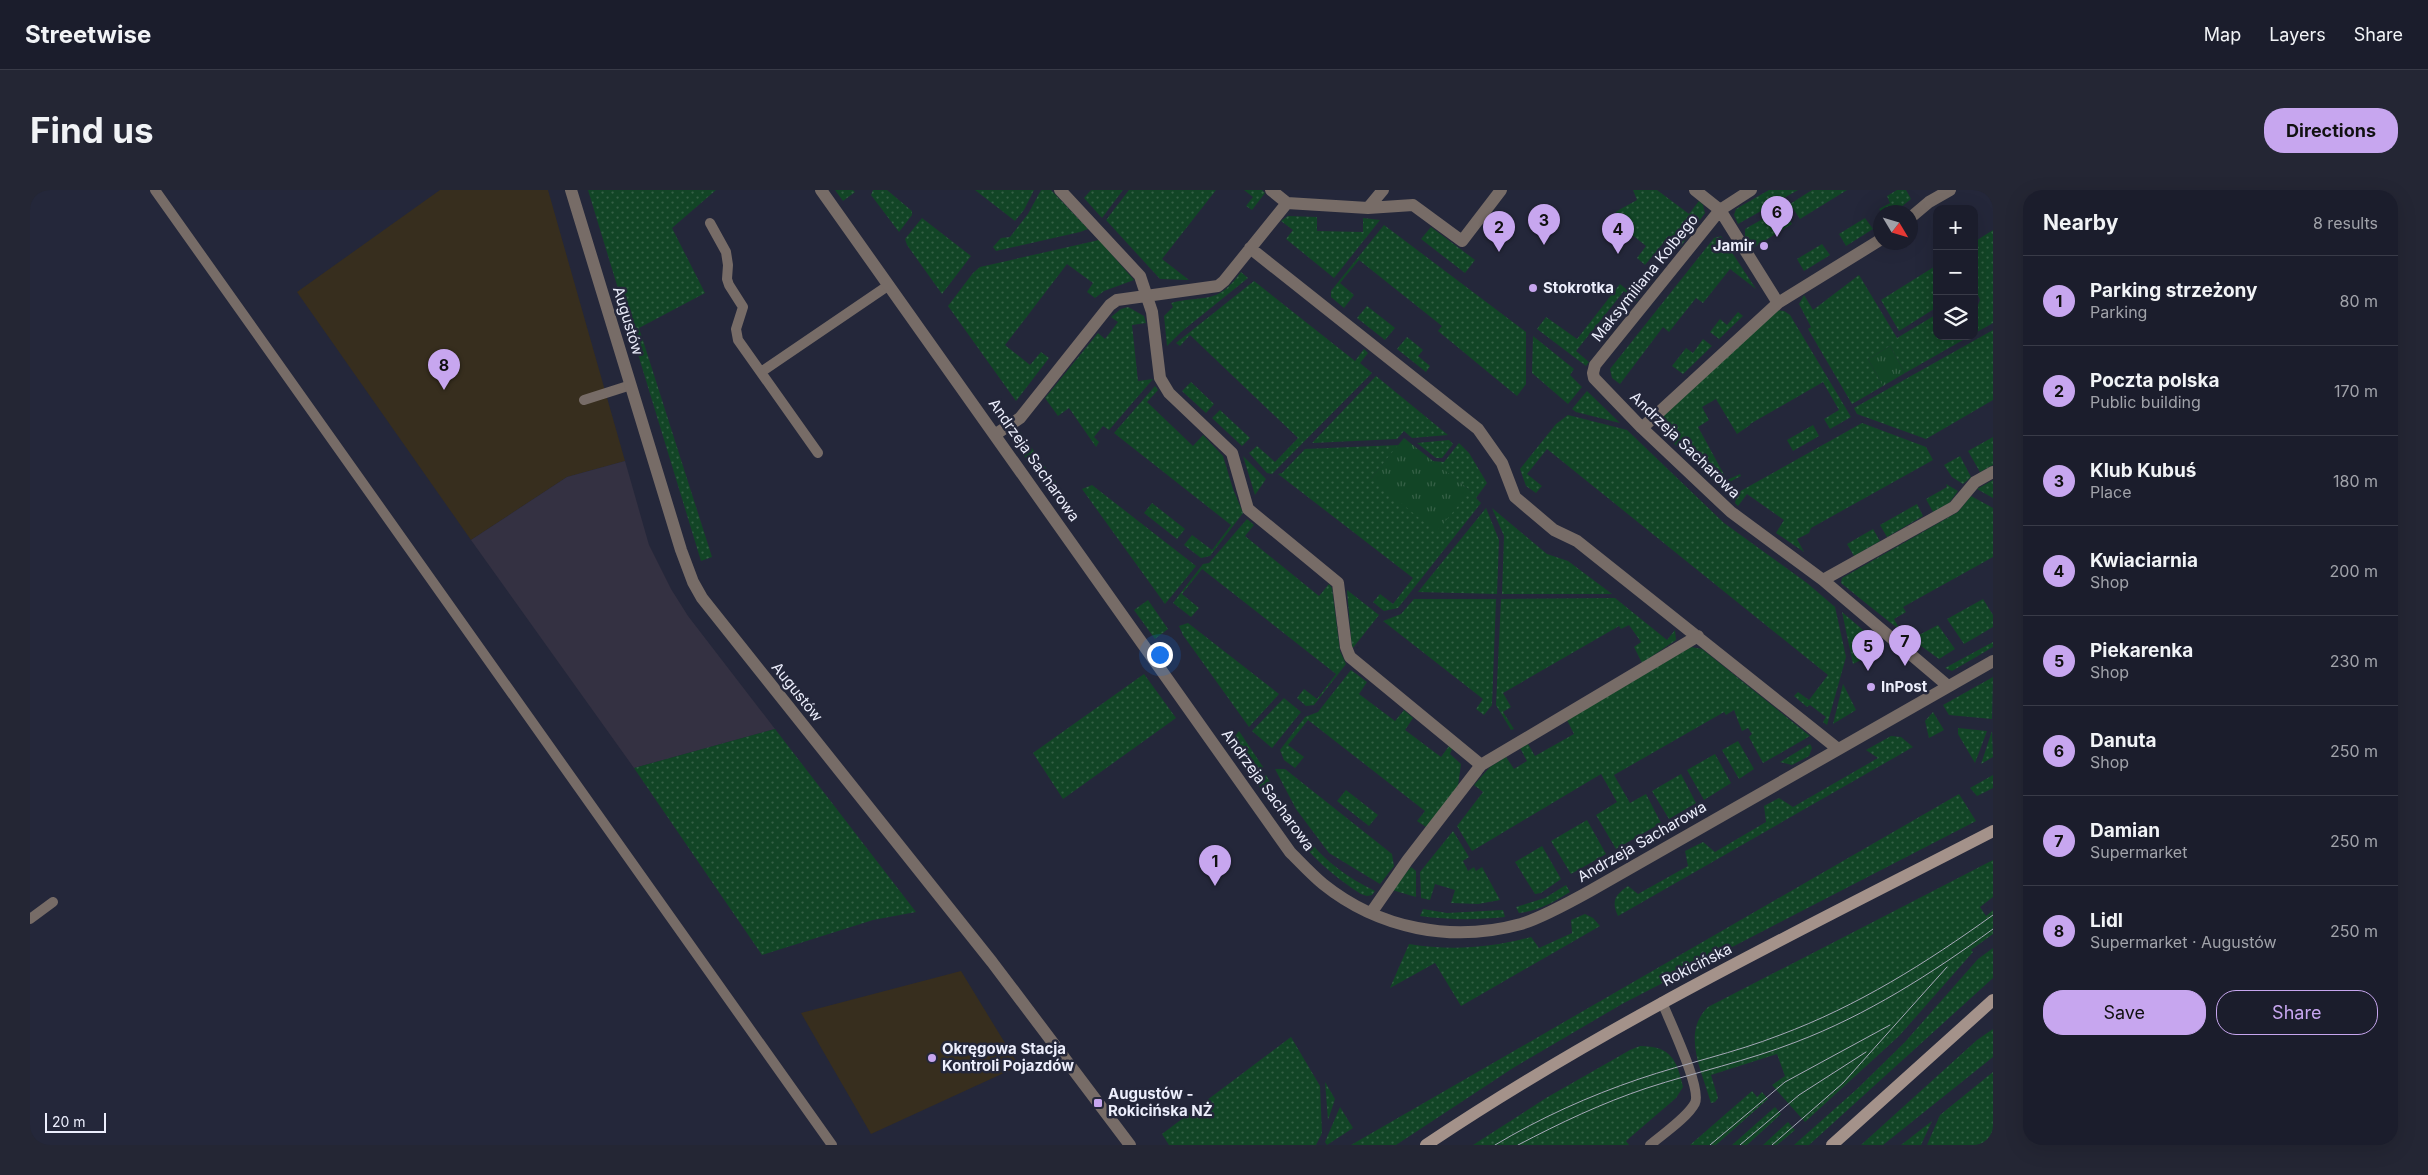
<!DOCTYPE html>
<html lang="en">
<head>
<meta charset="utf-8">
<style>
	:root { --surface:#1b1d2c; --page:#242634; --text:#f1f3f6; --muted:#a0a2a9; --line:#393b48; --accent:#c7a6ef }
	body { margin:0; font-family:Inter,sans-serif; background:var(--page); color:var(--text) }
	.controls { position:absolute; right:15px; top:15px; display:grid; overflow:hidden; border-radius:10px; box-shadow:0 5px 20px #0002 }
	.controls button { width:45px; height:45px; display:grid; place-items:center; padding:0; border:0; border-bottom:1px solid var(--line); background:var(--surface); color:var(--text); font:25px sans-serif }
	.compass { position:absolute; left:1843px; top:15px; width:45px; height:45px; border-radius:50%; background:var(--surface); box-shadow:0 5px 20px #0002; rotate:128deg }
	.scale { position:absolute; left:15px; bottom:12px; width:61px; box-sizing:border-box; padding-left:5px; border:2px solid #eceefc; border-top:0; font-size:14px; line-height:18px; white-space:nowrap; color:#eceefc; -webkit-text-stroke:4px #24273a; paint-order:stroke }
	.you { position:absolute; left:1129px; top:464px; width:18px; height:18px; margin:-12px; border:4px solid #fff; border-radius:50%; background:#1a73e8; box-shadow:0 0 0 8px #1a73e833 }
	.badge { display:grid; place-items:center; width:32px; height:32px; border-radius:50%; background:var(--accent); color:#111; font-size:16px; font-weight:700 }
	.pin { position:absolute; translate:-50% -41px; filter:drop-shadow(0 1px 2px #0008) }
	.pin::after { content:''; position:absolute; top:26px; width:18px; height:15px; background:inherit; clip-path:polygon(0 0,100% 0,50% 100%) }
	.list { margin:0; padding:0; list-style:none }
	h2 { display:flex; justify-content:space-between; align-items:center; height:65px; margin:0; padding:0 20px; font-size:21px }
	h2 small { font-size:16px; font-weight:400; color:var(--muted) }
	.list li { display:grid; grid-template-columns:32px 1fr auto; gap:15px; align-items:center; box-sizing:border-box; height:90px; padding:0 20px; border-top:1px solid var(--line) }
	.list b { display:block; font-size:19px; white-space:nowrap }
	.list p { margin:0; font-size:16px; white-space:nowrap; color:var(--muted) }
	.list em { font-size:16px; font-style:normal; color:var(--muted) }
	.actions { display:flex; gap:10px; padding:15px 20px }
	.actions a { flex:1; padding:11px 0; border:1px solid var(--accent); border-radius:20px; text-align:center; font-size:18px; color:var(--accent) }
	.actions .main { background:var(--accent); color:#111 }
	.icon { flex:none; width:28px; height:28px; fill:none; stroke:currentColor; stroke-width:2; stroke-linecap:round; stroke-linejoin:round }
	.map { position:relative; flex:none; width:1963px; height:955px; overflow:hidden; border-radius:20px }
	header { display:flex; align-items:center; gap:30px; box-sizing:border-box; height:70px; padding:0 25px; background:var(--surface); border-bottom:1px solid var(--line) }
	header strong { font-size:24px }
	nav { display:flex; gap:28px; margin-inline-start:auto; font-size:18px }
	.intro { display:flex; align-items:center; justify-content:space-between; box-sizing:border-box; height:120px; padding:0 30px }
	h1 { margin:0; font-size:35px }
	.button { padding:12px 22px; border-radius:20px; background:var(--accent); color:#111; font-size:18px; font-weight:700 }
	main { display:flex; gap:30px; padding:0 30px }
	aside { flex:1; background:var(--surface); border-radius:20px; box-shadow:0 5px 20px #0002 }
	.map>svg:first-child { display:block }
	.commercial { fill:#372e1e }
	.industrial { fill:#343142 }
	.grass { fill:url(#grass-dots) }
	.park { fill:url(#park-tufts) }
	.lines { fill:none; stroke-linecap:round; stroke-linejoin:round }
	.service { stroke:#776c67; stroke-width:10 }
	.minor { stroke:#776c67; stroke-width:12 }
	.tertiary { stroke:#776c67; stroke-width:12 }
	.secondary { stroke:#a4928a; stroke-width:12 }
	.tram { stroke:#a6a8b8; stroke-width:1 }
	.poi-dot { fill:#c7a6ef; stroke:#24273a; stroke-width:2 }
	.labels { text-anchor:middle; stroke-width:5; stroke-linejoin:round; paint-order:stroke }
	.poi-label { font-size:15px; font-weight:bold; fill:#eceefc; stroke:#24273a; text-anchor:start }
	.street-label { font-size:15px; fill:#eceefc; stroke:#24273a }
</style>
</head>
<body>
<header>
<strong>Streetwise</strong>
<nav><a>Map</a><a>Layers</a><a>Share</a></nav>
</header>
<div class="intro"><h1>Find us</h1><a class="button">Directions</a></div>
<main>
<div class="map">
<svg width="1963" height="955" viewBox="0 0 1963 955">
	<defs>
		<pattern id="grass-dots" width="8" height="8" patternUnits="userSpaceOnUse" patternTransform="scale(1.25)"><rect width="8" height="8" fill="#124526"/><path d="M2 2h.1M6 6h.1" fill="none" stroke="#356046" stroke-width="1.8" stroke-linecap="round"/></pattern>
		<pattern id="park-tufts" width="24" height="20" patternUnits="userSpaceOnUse" patternTransform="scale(1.25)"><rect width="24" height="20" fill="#124526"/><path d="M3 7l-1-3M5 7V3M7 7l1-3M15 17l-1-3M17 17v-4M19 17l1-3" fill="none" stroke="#356046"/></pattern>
	</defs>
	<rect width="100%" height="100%" fill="#24273a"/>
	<path class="commercial" d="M410,0H518L595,271L537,287L441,350L267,102Z
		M931,781L989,876L841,944L771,823Z"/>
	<path class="industrial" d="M595,271L619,355L641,399L658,426L745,539L604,578L441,350L537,287Z"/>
	<path class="grass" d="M558,0H686L642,38L675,103L609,138L682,367L671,371Z
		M805,0H823L825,2L813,11Z
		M843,0H857L882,21V25L869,42L841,5Z
		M945,0H1004L994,20L985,31Z
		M1011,0H1021L1058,39L1050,42L966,61L963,57L971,48L980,47L998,24Z
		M1061,0H1093L1072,28L1054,8Z
		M1099,0H1186L1132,69L1159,90L1130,89L1076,30Z
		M1214,0H1232L1235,3L1222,20L1216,16L1223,7Z
		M1603,0H1627L1659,24L1669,11L1673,15L1675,23L1651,56L1639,46L1615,75L1607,68L1616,56L1581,28L1587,21L1607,10Z
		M1739,0H1768L1708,34L1704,25L1706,19Z
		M1782,0H1817L1770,29L1760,14Z
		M1867,0H1876L1881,9L1865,22H1851L1849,19L1860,13L1857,6Z
		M1752,18L1762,34L1721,59L1715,48V39Z
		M1258,26L1287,27V41L1333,42V28L1350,30L1304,88L1256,49L1263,40L1251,31Z
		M892,28L941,66L912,104L877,55L875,49Z
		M1835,28L1843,39L1816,56L1809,44Z
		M1354,35L1496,142V194L1487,206L1408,141L1412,136L1329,70L1310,93L1324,105L1314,118L1301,107V101Z
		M1401,37L1445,70L1435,83L1391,49Z
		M1963,40V133L1947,142L1944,137V125L1950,110L1944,95V52Z
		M1691,46L1726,99L1700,79L1673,113L1666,108L1639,142L1633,137L1590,194L1582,188L1580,179L1684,48Z
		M1069,50L1104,90L1074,101L1065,108L1057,102L1063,93L1037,74L975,155L1000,175L1011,162L1019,168L986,211L918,116L943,83L950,77Z
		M1792,54L1800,65L1774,81L1767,69Z
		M1907,75V97L1903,107L1904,119L1869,141L1851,110Z
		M1211,82L1218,88L1151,142L1137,156L1134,126L1143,117L1141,113C1176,104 1186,116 1211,82Z
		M1829,85L1867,148L1907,124V146H1940L1875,183L1860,156L1838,169L1853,196L1822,214L1778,139L1781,137L1769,114L1774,105L1783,120Z
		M1224,91L1325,171L1334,159L1338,163L1330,173L1342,183L1242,284L1237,283L1219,263L1227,256L1245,272L1268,248L1160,145L1150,156L1146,153Z
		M1590,94L1608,109L1607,111L1594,101L1546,161L1559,172L1556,176L1507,139L1516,127L1547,149Z
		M1337,116L1365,138L1355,150L1327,128Z
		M1098,117L1114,126L1116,133L1102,135L1108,191L1123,189L1079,240L1073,236L1064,247L1069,252L1066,257L1039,218L1028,226L1015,208L1068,143L1075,149L1088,132L1081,127L1091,119Z
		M1746,120L1754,121L1760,125L1821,227L1800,239L1794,229L1809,220L1793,192L1720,234V235L1707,244L1686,209L1672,217L1679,230L1668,237L1697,290L1710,284L1711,286L1690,297L1636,246C1628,237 1629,232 1635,223Z
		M1708,122L1713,126L1689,149L1680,142L1690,129L1697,135Z
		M1963,140V210L1896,249L1827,224L1824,218Z
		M1503,146L1544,179L1540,185L1552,197L1538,214L1502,183Z
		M1377,147L1393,160L1388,166L1400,176L1396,182L1367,159Z
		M1673,149L1682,156L1653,184L1642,176L1656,158L1663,163Z
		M1346,186L1418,245L1382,248L1374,241L1367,249L1282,253Z
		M1161,192L1184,214L1176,223L1152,201Z
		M1125,196L1128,200L1117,212L1163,256L1173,245L1193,266L1203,299L1213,323L1180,366L1171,368L1154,355L1162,345L1182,360L1201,335L1084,243Z
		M1557,201L1590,233L1546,222L1542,219Z
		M1190,220L1220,248L1212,256L1182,228Z
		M1538,225L1597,240L1694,333L1777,393L1805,417L1816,467L1797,535L1793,532L1796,527L1780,515L1777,517L1764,506L1768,502L1779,510L1798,485L1517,259L1497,284L1512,296L1506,303L1496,296L1490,279L1526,234Z
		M1832,233L1896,257L1903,270L1781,338L1779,343L1767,349L1774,362L1746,343L1754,330L1717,304L1708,316L1705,313L1707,303Z
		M1783,235L1789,246L1763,261L1757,250Z
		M989,240L1034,304L1026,310L987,256Z
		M1963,247V275L1950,282L1938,261Z
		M1419,250L1423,254L1412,268H1406L1387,253Z
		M1429,253L1439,263L1457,293L1446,308L1451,313L1368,418L1354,421L1343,412L1350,404L1363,414L1383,388L1248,284L1252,283L1275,259L1369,255L1341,288L1441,301L1402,271L1414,272Z
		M1213,266L1236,289L1225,305Z
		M1930,266L1941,287L1933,294L1922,287L1914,275Z
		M1963,290V308L1947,299Z
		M1916,294L1928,301L1919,313L1903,322L1896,309L1917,297Z
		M1062,295L1166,376L1135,414L1052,299Z
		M1941,306L1963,318V367L1873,417L1876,422L1864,429L1872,443L1884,437L1889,445L1908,435L1925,459L1909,469C1875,445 1843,419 1811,393L1812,388L1928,322Z
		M1122,313L1155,339L1147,349L1114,323Z
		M1887,314L1893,326L1857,347L1850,335Z
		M1456,318L1469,350L1467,404L1388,402Z
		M1462,318L1517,364L1538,371L1582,404H1472L1474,346Z
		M1217,329L1224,335L1215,346L1289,406L1299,394L1302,398L1310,461L1316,474L1284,515L1276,516L1267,508L1274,499L1287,509L1306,484L1172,379L1152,404L1169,418L1161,427L1143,413L1173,374L1179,373Z
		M1843,339L1850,351L1824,366L1817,354Z
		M1317,400L1349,425L1322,459Z
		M1585,408L1637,450L1645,440L1646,450L1612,473L1604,457L1611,452L1599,435L1591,439L1589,436L1473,503L1481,517L1473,522L1484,539L1481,540L1466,515L1471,409Z
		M1384,409H1466L1462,515L1454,525L1446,519L1453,509L1353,431L1371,424Z
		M1953,409L1963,425V437L1934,454L1917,429Z
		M1118,410L1138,439L1125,449L1104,420Z
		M1812,422L1854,458L1823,474Z
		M1158,433L1249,504L1219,537L1153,445L1149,436Z
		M1963,452V457L1922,481L1915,478Z
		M1661,457L1672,459L1780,546L1733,573L1719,547L1722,544L1718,538L1712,541L1704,520L1696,525L1694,522L1584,585L1600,613L1616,604L1631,633L1586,659L1566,625L1587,612L1571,584L1442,661L1427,636L1453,602L1444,595L1460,577L1476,567L1484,579L1497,571L1490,558L1498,554L1505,566L1544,544L1537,530Z
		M1321,480L1337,492L1329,504L1365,531L1374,520L1383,528L1375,540L1411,567L1419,556L1422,559L1420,564L1431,574L1428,596L1396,637L1387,631L1395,621L1278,530L1258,555L1274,567L1265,578L1254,570L1250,560L1275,527L1288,522Z
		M1114,484L1146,528L1033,609L1003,563Z
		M1963,487L1962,529L1919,525L1913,515Z
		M1813,494L1826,520L1803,534Z
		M1254,508L1271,522L1242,558L1222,541Z
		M1903,522L1914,540L1899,548L1895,531Z
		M1928,538L1957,541L1945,573L1928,544Z
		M745,539L886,722L843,730L732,765L604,578Z
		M1209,541L1233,577L1225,590L1199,554Z
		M1962,541L1963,567L1951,574Z
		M1861,546L1871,547L1883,557L1588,726C1581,711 1585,705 1598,696L1608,704L1658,676L1655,661L1673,652L1685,662L1736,632L1734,616L1749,608L1763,617L1848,568L1836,560Z
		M1708,551L1724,579L1709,589L1692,560Z
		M1780,554L1782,558L1779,566L1762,575L1750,572Z
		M1685,564L1701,593L1674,610L1657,580Z
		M1245,579H1255L1362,664L1364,676L1350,694L1299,663L1266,619Z
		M1651,584L1666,613L1639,629L1622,601Z
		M1236,585C1268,639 1286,672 1345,701L1342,705L1337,706L1331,704C1283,673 1261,643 1229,596Z
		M1963,585V598L1947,606L1940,598Z
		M1316,600L1348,625L1339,636L1307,611Z
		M1929,604L1946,631L1592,814L1483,878L1366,955H1321Z
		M1557,630L1576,664L1541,684L1521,651Z
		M1423,641L1439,667L1433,671L1438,681L1444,677L1446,681L1452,677L1470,710L1448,714L1421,713L1425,700L1405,694L1400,710L1391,708L1390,682Z
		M1512,656L1531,689L1511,703L1505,704L1485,672Z
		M1963,670V707L1950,717L1956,726L1963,720V744L1941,760L1943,762L1869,846L1775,932L1742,895L1755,886L1747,864L1681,885L1688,908L1685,912L1681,913C1672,881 1651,843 1678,817Z
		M1381,677L1386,681V707L1362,700Z
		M1536,695L1540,702C1524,712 1508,721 1489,723L1486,717L1515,708Z
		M1393,719L1417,723L1473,720L1475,727C1446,730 1419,730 1390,726Z
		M1555,724L1563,728L1570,736L1431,816L1405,773L1360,798L1379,754C1421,761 1460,758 1501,747L1509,758L1542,743L1541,730Z
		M1963,758V788L1779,955H1764L1827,899L1875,852L1948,769Z
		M1963,839V867L1853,955H1831L1947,850Z
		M1261,847L1290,896L1292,943L1286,955H1139L1132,944Z
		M1610,856C1641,856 1647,870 1653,897L1646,908L1596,951L1599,955H1443L1516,908L1600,860Z
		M1963,882V955H1897L1910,925Z
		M1295,892L1305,909L1298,930Z
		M1722,901L1727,907L1732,902L1738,909L1686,955H1660Z
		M1310,917L1323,938L1297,955L1295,952Z
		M1745,917L1751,924L1717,955H1702Z
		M1902,931L1891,955H1871Z
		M1758,932L1765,940L1747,955H1733Z"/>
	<path class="park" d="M1860,156L1875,183L1853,196L1838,169Z
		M1374,248L1441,301L1406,342L1341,288Z"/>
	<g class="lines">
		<path class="service" d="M125,0L802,955
			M680,33L696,62L698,75L697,89L699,95L713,117L706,139L708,150L788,263
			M731,182L859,95
			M554,210L601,195
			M0,729L23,712
			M1620,955C1633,944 1658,927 1665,913C1672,898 1639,830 1632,812"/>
		<path class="minor" d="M791,0L1260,662C1270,672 1281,684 1293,694C1349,739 1422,753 1491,734C1511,728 1542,711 1560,701L1963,471
			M1030,0L1110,86L1122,122L1130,188L1139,203L1202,263L1218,319L1308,393L1316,457L1320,467L1451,575
			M1241,0L1257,13L1338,18L1383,15L1432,51L1471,0
			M1721,0L1690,20L1565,175L1563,183L1564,188L1612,238L1701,322L1793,390L1918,496
			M1338,18L1353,0
			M1880,28L1899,12L1920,0
			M1220,58L1448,239L1472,273L1485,307L1524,340L1547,351L1808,559
			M1748,113L1850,50
			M1612,238L1748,113L1690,20L1665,0
			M966,244L990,228L1080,115L1087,110L1188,96L1194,91L1257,13
			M1793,390L1924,317L1945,292L1963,282
			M1341,723L1377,671L1451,575L1668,446"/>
		<path class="tertiary" d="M541,0L651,360L663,392L672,408L962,772L1100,955"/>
		<path class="secondary" d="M1396,955C1576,834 1771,740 1963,641
			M1802,955L1963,810"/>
		<path class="tram" d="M1465,955C1510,928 1559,906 1609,889C1656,873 1704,863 1750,845C1828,816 1896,773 1963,725
			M1488,955C1530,933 1572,913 1617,898C1666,882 1717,871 1766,852C1837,825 1901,784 1963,739
			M1680,955L1755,892L1860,835
			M1710,955L1769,905L1836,862
			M1742,955L1813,893L1917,777"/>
	</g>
	<g class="poi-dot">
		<circle cx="1734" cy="56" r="5"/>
		<circle cx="1503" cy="98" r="5"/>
		<circle cx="1841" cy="497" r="5"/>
		<circle cx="902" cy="868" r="5"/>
		<rect x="1063" y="908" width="10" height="10" rx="2.5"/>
	</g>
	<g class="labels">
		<g class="poi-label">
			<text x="1724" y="61" text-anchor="end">Jamir</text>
			<text x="1513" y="103">Stokrotka</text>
			<text x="1851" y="502">InPost</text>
			<text x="912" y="864">Okręgowa Stacja<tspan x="912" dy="17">Kontroli Pojazdów</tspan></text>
			<text x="1078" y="909">Augustów -<tspan x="1078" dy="17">Rokicińska NŻ</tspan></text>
		</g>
		<g class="street-label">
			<text transform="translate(1615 88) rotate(-51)" y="5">Maksymiliana Kolbego</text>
			<text transform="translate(598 131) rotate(73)" y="5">Augustów</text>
			<text transform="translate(1655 255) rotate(44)" y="5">Andrzeja Sacharowa</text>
			<text transform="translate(1004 270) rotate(55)" y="5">Andrzeja Sacharowa</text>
			<text transform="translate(767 502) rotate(51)" y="5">Augustów</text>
			<text transform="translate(1238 600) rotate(54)" y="5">Andrzeja Sacharowa</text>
			<text transform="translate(1612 652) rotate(-30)" y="5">Andrzeja Sacharowa</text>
			<text transform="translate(1667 775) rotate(-27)" y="5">Rokicińska</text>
		</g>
	</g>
</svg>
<div class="controls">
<button>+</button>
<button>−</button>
<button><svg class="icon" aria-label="layers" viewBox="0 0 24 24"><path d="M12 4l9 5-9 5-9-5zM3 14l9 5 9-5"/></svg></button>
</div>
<svg class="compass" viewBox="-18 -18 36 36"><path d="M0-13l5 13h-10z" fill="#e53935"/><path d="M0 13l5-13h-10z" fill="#a0a2a9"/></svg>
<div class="scale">20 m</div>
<div class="you"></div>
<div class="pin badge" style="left:1185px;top:696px">1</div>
<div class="pin badge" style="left:1469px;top:62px">2</div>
<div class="pin badge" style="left:1514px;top:55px">3</div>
<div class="pin badge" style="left:1588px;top:64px">4</div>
<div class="pin badge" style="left:1838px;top:481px">5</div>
<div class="pin badge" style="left:1747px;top:47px">6</div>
<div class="pin badge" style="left:1875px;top:476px">7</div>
<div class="pin badge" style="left:414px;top:200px">8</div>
</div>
<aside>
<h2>Nearby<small>8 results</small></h2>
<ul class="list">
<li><span class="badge">1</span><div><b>Parking strzeżony</b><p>Parking</p></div><em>80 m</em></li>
<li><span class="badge">2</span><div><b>Poczta polska</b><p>Public building</p></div><em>170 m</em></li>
<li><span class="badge">3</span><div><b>Klub Kubuś</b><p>Place</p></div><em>180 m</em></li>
<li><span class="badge">4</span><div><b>Kwiaciarnia</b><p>Shop</p></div><em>200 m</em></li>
<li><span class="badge">5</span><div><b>Piekarenka</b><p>Shop</p></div><em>230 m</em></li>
<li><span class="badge">6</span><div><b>Danuta</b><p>Shop</p></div><em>250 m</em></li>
<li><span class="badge">7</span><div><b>Damian</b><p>Supermarket</p></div><em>250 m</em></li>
<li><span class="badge">8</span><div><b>Lidl</b><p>Supermarket · Augustów</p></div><em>250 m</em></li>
</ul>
<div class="actions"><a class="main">Save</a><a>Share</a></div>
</aside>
</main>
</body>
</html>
